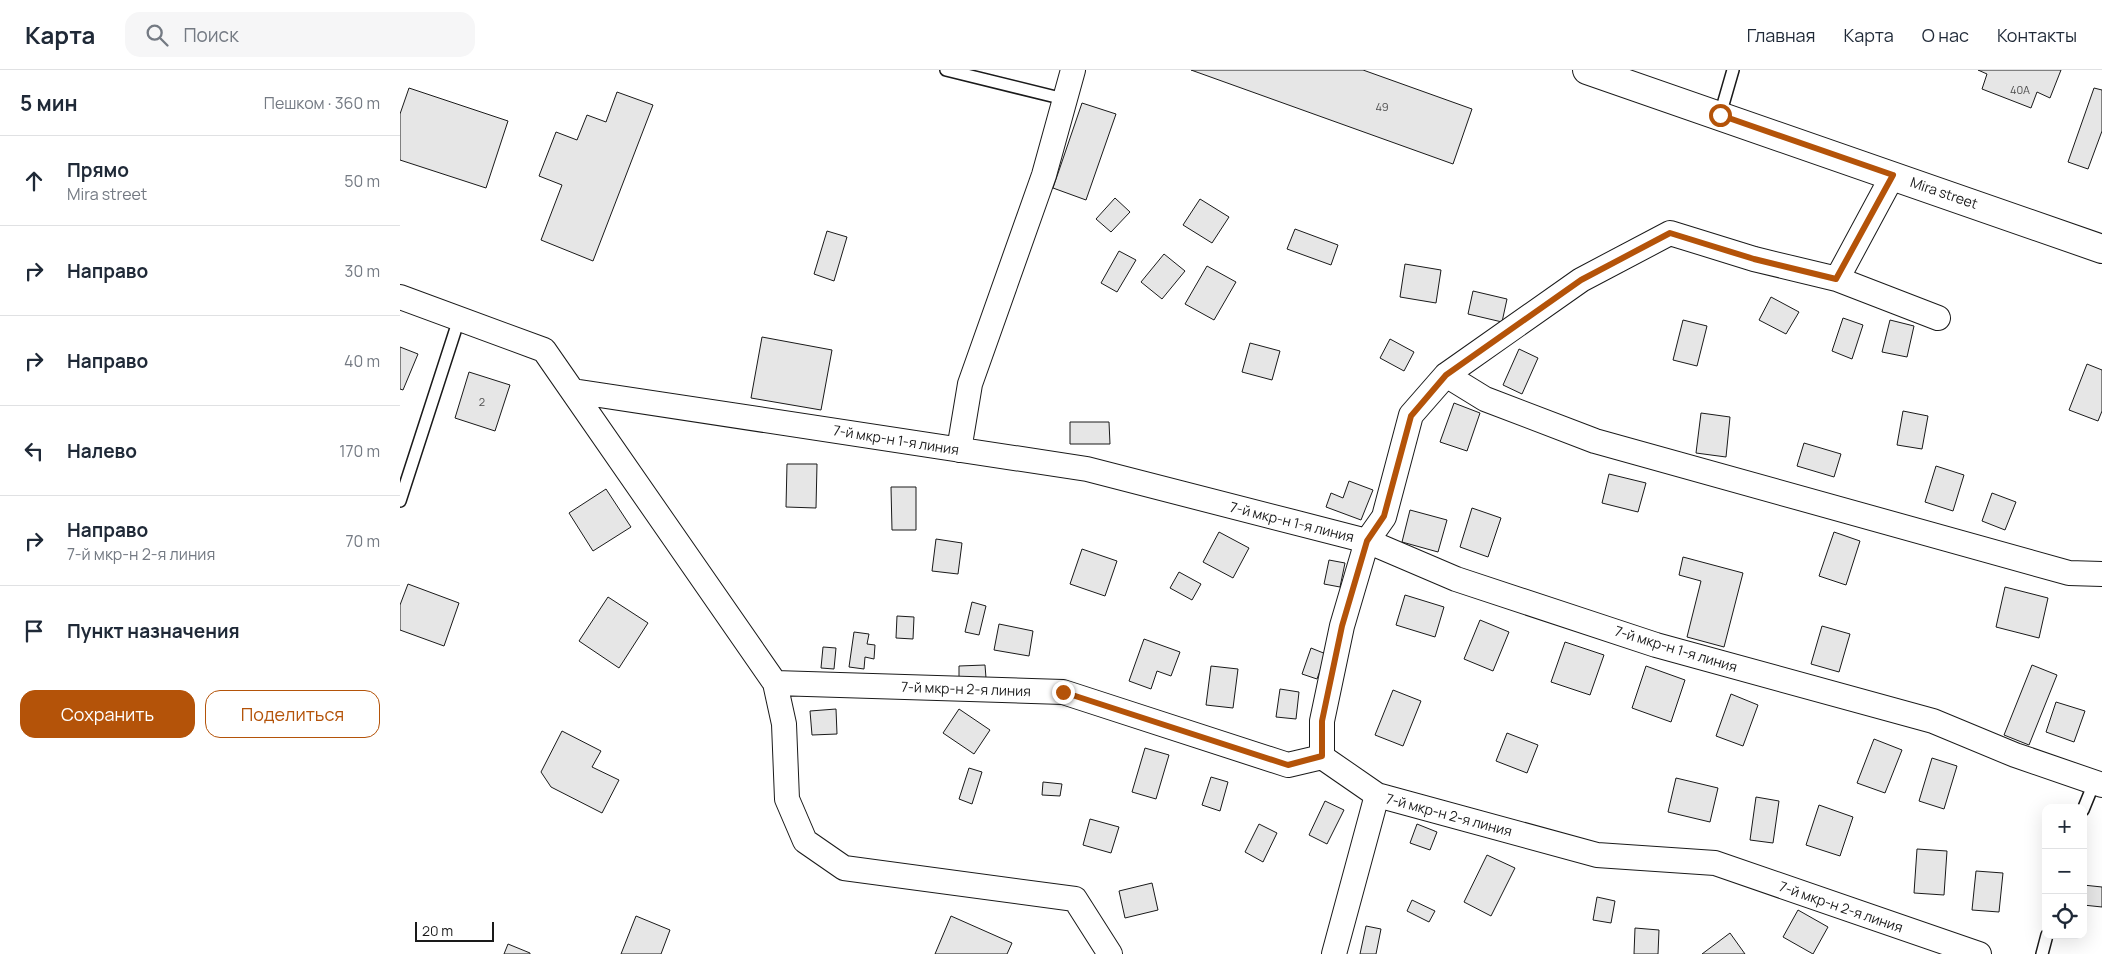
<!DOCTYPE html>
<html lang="ru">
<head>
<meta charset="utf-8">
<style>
	:root { --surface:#fff; --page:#f6f6f7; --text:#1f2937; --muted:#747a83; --line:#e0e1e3; --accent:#b45309 }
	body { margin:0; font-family:Manrope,sans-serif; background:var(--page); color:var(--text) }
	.controls { position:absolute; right:15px; bottom:15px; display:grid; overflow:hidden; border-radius:10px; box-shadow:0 5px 20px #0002 }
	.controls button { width:45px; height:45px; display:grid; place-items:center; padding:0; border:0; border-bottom:1px solid var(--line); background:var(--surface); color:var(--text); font:25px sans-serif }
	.scale { position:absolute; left:15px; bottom:12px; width:79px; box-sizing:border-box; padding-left:5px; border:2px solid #1a1a1a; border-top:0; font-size:14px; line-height:18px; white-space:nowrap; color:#1a1a1a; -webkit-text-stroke:4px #fff; paint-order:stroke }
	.stop { position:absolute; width:15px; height:15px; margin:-11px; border:4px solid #b45309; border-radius:50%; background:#fff }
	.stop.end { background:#b45309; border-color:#fff; box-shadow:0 1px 5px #0008 }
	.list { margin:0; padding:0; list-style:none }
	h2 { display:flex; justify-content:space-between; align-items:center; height:65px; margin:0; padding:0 20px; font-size:21px }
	h2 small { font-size:16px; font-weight:400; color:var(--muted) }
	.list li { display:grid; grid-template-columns:32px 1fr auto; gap:15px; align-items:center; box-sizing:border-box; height:90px; padding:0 20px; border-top:1px solid var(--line) }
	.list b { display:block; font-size:19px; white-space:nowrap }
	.list p { margin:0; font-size:16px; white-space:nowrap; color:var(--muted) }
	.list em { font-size:16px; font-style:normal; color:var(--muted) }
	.actions { display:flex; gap:10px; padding:15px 20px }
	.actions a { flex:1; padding:11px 0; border:1px solid var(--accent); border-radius:15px; text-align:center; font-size:18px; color:var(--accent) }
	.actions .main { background:var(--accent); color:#fff }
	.icon { flex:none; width:28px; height:28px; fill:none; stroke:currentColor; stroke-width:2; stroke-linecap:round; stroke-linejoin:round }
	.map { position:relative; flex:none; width:1702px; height:884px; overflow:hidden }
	header { display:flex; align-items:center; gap:30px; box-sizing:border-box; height:70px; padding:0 25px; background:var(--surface); border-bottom:1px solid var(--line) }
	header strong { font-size:24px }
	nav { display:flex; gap:28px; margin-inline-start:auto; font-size:18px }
	.search { width:350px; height:45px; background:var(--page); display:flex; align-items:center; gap:12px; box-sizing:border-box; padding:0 18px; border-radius:15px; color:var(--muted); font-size:19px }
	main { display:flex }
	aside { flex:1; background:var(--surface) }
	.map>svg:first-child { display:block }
	.building { fill:#e6e6e6; stroke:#1a1a1a }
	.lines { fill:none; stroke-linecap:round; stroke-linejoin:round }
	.lane-casing { stroke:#1a1a1a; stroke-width:14 }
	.street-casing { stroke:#1a1a1a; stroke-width:26 }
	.secondary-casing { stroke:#1a1a1a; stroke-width:30 }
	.lane { stroke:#fff; stroke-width:11 }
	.street { stroke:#fff; stroke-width:24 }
	.secondary { stroke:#fff; stroke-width:28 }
	.route { stroke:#b45309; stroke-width:6 }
	.labels { text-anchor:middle; stroke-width:4; stroke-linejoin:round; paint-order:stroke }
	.number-label { font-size:11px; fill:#4d4d4d }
	.street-label { font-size:14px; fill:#1a1a1a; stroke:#fff }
</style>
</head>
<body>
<header>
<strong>Карта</strong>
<div class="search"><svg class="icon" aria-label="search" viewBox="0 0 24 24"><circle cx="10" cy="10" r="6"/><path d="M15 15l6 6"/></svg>Поиск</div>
<nav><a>Главная</a><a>Карта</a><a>О нас</a><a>Контакты</a></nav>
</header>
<main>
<aside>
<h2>5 мин<small>Пешком · 360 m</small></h2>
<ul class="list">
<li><svg class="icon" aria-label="ahead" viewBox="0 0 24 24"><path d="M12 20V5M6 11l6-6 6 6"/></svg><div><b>Прямо</b><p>Mira street</p></div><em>50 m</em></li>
<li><svg class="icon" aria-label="right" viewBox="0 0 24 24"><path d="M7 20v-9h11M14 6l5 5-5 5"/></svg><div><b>Направо</b></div><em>30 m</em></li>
<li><svg class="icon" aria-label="right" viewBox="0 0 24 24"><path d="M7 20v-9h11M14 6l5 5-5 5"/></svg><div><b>Направо</b></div><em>40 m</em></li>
<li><svg class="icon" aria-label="left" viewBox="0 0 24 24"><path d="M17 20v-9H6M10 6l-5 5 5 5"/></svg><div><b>Налево</b></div><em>170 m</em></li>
<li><svg class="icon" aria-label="right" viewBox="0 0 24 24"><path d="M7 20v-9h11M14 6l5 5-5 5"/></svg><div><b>Направо</b><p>7-й мкр-н 2-я линия</p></div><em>70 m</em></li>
<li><svg class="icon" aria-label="arrive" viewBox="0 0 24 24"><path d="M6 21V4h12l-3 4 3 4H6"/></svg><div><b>Пункт назначения</b></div></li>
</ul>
<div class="actions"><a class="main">Сохранить</a><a>Поделиться</a></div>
</aside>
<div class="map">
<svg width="1702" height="884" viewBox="0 0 1702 884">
	<rect width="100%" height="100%" fill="#fff"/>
	<path class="building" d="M791,0H963L1072,39L1053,94Z
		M1578,0H1661L1650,28L1637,22L1631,38L1582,19L1587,4Z
		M9,18L108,51L86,118L0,90V44Z
		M1694,18L1702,20V61L1688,99L1668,92Z
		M217,22L253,35L193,191L141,170L162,115L139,106L156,62L177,70L187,45L206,52Z
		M682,33L716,44L686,130L653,118Z
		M715,128L730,142L711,162L696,149Z
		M800,129L829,147L812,173L783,155Z
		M895,159L938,175L931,195L887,179Z
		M427,161L447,167L434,211L414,204Z
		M719,181L736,190L717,222L701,213Z
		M764,184L785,201L762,229L741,212Z
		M1005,194L1041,200L1036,233L1000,227Z
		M807,196L836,212L814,250L785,234Z
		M1073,221L1107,229L1102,252L1068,244Z
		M1371,227L1399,242L1386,264L1359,250Z
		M1443,248L1463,255L1452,289L1432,281Z
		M1283,250L1307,256L1297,296L1273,290Z
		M1490,250L1514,256L1507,287L1482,282Z
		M362,267L432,280L421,340L351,328Z
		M990,269L1014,282L1004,301L980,288Z
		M850,273L880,281L872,310L842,302Z
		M0,277L18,284L3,320L0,319Z
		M1119,279L1138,288L1122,324L1103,315Z
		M1687,294L1702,300V341L1698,351L1669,340Z
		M69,302L110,315L95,361L55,348Z
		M1054,333L1080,343L1067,381L1040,372Z
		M1503,341L1528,346L1522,379L1497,375Z
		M1301,343L1330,347L1326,387L1296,383Z
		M670,352H709L710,374H670Z
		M1404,373L1441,384L1434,407L1397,396Z
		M387,394H417L416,438L386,437Z
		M1536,396L1564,405L1553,441L1525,432Z
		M1209,404L1246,413L1238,442L1202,433Z
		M949,411L973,420L961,450L926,437L931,423L943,428Z
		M491,417H516V460H492Z
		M206,419L231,457L193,481L169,443Z
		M1592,423L1616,432L1605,460L1582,451Z
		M1072,438L1101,448L1088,487L1060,477Z
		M1010,440L1047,450L1038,482L1002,472Z
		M819,462L849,478L833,508L803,492Z
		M1434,462L1460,471L1446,515L1419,506Z
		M536,469L562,473L558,504L532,501Z
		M682,479L717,491L705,526L670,514Z
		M1283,487L1343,503L1324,577L1287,567L1301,511L1279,505Z
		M929,490L945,493L940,517L924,514Z
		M779,502L801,514L792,530L770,518Z
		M8,514L59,533L44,576L0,560V535Z
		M1605,517L1648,528L1639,568L1596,557Z
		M1005,525L1044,537L1035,567L996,555Z
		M208,527L248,553L219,598L179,571Z
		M572,532L586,536L579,565L565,562Z
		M497,546L514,547L513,569L496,568Z
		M1080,550L1109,562L1093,601L1064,589Z
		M599,554L633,561L629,586L594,580Z
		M1422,556L1450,564L1439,602L1411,594Z
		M454,562L469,564L467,574L475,575L474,589L465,587L464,599L449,597Z
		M744,569L780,582L771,606L757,601L751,619L729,611Z
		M1165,572L1204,585L1190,625L1151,612Z
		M423,577L436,578L434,599L421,598Z
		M911,578L926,584L917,609L902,604Z
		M585,595L586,608L559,609V596Z
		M1632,595L1657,605L1629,675L1604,665Z
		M811,596L838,599L833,638L806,635Z
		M1246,596L1285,610L1271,652L1232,638Z
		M880,619L899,622L896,649L876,647Z
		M993,620L1021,631L1003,676L975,665Z
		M1331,624L1358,635L1343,676L1316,666Z
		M1656,632L1685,641L1674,672L1646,662Z
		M436,639L437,664L412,665L410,641Z
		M559,639L590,660L574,684L543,663Z
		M162,661L201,681L192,697L219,710L202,743L151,717L141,702Z
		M1107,663L1138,675L1127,703L1096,691Z
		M1474,669L1502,680L1485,723L1457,713Z
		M745,678L769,685L756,729L732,722Z
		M1532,688L1557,696L1544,739L1519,731Z
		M569,698L582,702L572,734L559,729Z
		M811,707L828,712L820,741L802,735Z
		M1276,708L1318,718L1310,752L1268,742Z
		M643,712L662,714L660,726L642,725Z
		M1356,727L1379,731L1373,773L1350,770Z
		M925,731L944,740L927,774L909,765Z
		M1419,735L1453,747L1440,786L1406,775Z
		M690,749L719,757L711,783L683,775Z
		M859,754L877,763L863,792L845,782Z
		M1017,754L1037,762L1030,780L1010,773Z
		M1517,779L1547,781L1544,825L1514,823Z
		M1087,785L1115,798L1091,846L1064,832Z
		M1576,801L1603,803L1599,842L1572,840Z
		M752,813L758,840L725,848L719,821Z
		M1683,815L1702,817V837L1683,835Z
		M1197,827L1215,831L1211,853L1193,850Z
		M1012,830L1035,841L1029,852L1007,841Z
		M1398,840L1428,857L1413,884L1383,867Z
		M236,846L270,860L261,884H221Z
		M551,846L612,873L607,884H535Z
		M966,856L981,859L976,884H960Z
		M1235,858L1259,860L1258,884H1234Z
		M1330,863L1345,884H1302Z
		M108,874L130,883V884H104Z"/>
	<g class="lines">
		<defs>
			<path id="lane" d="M546,0L664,29
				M1320,45L1333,0
				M0,431L59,249
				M1683,740L1694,713
				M1642,884L1647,865"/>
			<path id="street" d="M1437,209L1493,105
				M0,227L144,280L375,613L384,654L387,729L405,771L444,798L675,829L710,884
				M1046,305L1085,329L1195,371L1669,503L1702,504
				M173,321L687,399L967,471L1056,509L1256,575L1533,651L1615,685L1702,715
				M559,380L570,314L644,105L673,0
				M375,613L663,622L888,695L922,687L977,725L1197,785L1315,793L1579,884
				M922,687V651L942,556L967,471L984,447L1011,345L1046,305L1181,210L1270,163L1354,189L1437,209L1538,248
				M934,884L977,725"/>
			<path id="secondary" d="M1187,0L1702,179"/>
		</defs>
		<use href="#lane" class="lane-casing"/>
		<use href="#street" class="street-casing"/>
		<use href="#secondary" class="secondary-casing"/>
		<use href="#lane" class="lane"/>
		<use href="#street" class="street"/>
		<use href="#secondary" class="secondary"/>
	</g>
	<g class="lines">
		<path class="route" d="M663,622L888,695L922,686V651L942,556L967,471L984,446L1011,346L1046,305L1181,210L1270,163L1354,189L1436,209L1493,105L1320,45"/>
	</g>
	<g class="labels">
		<g class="number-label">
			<text x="1620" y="24">40А</text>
			<text x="982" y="41">49</text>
			<text x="82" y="336">2</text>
		</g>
		<g class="street-label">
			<text transform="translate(1544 123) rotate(19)" y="5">Mira street</text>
			<text transform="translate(496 370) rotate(9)" y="5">7-й мкр-н 1-я линия</text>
			<text transform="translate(892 452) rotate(14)" y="5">7-й мкр-н 1-я линия</text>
			<text transform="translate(1276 579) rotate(17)" y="5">7-й мкр-н 1-я линия</text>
			<text transform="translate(566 619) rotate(2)" y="5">7-й мкр-н 2-я линия</text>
			<text transform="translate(1049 745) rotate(15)" y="5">7-й мкр-н 2-я линия</text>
			<text transform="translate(1441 837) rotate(19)" y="5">7-й мкр-н 2-я линия</text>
		</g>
	</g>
</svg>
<div class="controls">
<button>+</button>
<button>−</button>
<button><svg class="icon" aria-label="locate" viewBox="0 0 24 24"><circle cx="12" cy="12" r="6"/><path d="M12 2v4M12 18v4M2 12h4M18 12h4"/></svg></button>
</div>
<div class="scale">20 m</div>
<div class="stop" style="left:1320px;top:45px"></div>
<div class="stop end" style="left:663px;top:622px"></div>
</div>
</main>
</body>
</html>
